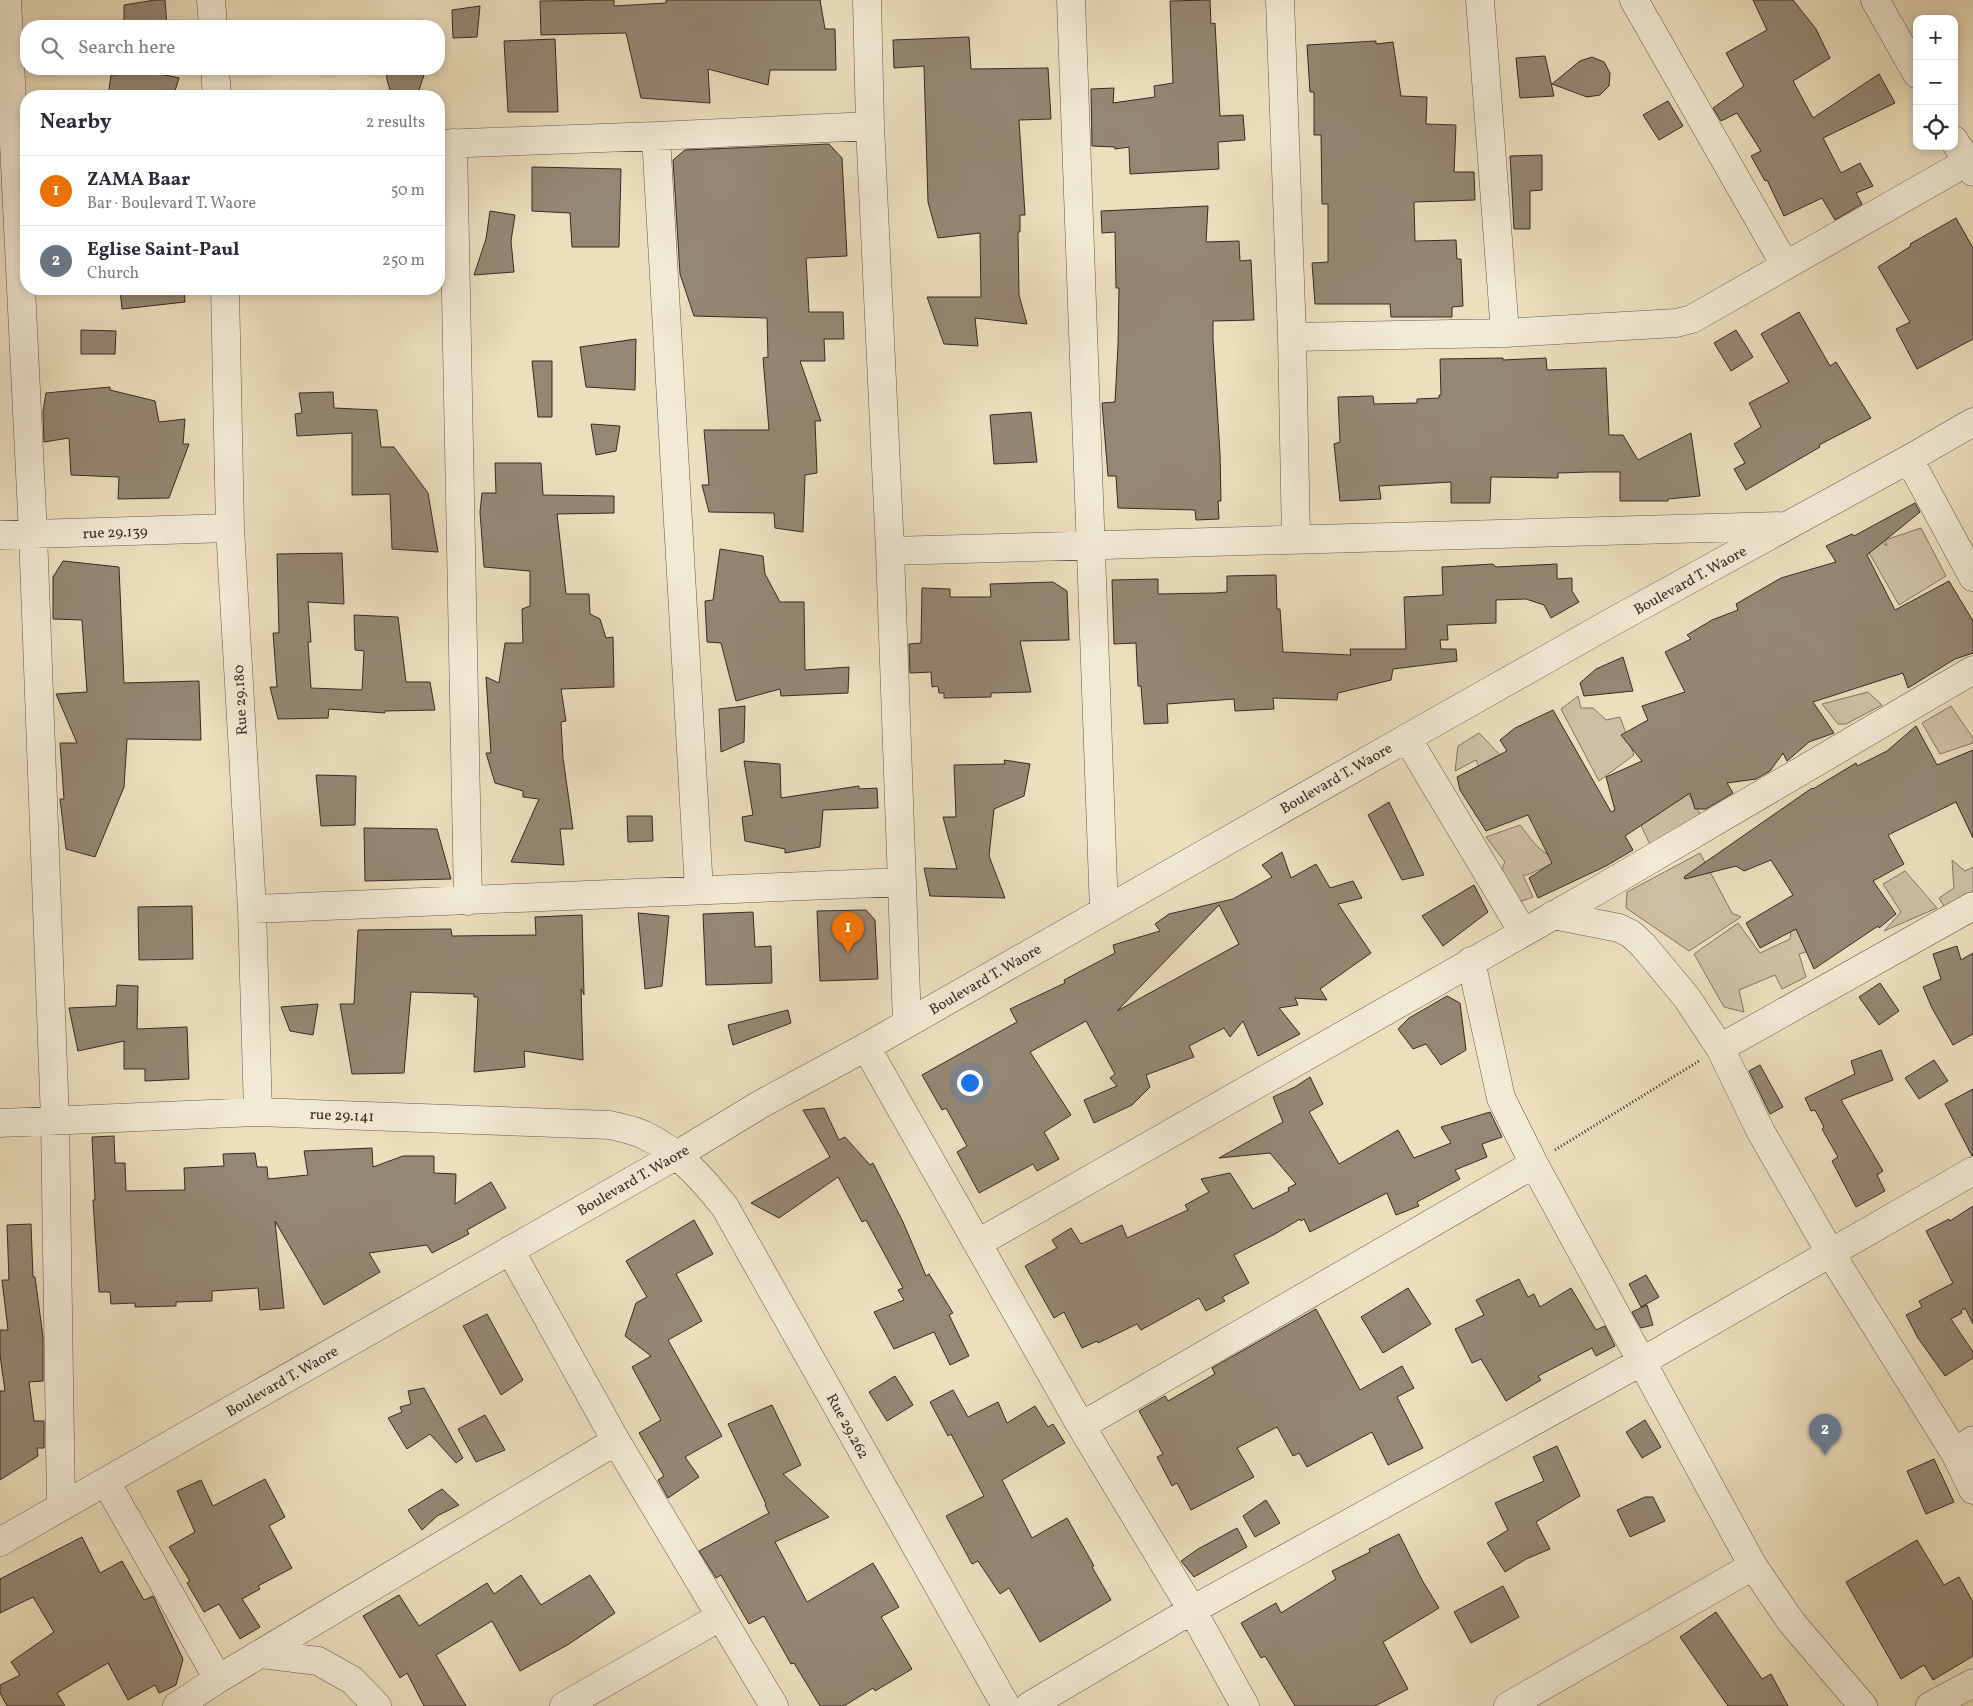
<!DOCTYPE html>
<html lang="en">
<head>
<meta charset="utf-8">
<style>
	:root { --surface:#fff; --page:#f7f7f7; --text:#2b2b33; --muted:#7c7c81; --line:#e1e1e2; --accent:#8f2418 }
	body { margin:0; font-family:Vollkorn,serif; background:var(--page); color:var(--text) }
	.controls { position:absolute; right:15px; top:15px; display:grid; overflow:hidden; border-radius:10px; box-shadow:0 2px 8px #0003 }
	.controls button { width:45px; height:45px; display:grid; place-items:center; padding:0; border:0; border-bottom:1px solid var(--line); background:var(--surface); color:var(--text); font:25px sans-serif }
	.you { position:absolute; left:969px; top:1082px; width:18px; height:18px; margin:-12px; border:4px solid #fff; border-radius:50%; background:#1a73e8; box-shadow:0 0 0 8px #1a73e833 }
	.badge { display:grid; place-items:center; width:32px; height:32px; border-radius:50%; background:var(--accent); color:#fff; font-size:16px; font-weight:700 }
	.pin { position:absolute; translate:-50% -41px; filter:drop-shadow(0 1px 2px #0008) }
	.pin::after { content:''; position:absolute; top:26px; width:18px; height:15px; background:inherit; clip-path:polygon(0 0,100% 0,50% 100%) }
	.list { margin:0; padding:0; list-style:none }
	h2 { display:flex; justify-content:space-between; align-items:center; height:65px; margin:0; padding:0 20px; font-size:21px }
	h2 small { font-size:16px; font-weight:400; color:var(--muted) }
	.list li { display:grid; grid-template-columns:32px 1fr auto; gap:15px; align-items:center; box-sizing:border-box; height:70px; padding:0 20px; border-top:1px solid var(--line) }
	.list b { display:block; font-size:19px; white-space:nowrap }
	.list p { margin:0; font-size:16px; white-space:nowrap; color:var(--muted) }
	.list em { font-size:16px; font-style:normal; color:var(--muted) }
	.icon { flex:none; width:28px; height:28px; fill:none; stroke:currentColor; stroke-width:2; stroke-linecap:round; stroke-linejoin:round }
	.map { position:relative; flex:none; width:1973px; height:1706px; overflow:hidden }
	.search { position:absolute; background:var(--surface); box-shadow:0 2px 8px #0003; left:20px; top:20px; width:425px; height:55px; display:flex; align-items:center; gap:12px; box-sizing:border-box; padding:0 18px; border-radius:20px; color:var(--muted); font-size:19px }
	.panel { position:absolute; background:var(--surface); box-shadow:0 2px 8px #0003; left:20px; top:90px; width:425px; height:205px; border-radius:20px }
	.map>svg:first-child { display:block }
	.green { fill:#cebfa2; stroke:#837462 }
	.building { fill:#968772; stroke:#382821; fill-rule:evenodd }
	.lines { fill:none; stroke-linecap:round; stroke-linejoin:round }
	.minor-casing { stroke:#655648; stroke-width:29 }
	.path { stroke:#382821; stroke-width:3; stroke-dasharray:1 2.5; stroke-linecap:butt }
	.minor { stroke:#f3ead3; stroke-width:28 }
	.labels { text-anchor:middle; stroke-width:5; stroke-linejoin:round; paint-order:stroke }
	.street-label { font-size:15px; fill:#382821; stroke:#f3ead3 }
</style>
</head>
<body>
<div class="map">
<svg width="1973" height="1706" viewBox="0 0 1973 1706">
	<rect width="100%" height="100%" fill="#eddebc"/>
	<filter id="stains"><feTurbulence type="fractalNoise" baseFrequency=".004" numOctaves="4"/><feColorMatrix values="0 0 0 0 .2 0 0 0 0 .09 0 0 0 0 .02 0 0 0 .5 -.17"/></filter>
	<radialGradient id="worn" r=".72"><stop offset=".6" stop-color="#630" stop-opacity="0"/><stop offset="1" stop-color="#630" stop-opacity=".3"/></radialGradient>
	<path class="green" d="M1921,528L1946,576L1899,605L1860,537L1868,530L1887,546L1885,540Z
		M1868,692L1882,705L1846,724H1838L1822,704Z
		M1578,696L1581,708H1593L1606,720L1620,717L1634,755L1599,781L1561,709Z
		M1951,706L1973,738V743L1940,754L1922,723Z
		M1479,733L1503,758L1484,778L1476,760L1455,771L1458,746Z
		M1649,760L1686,790L1702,817L1652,849L1637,817L1642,814L1648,821L1668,807L1652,788L1641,761Z
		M1520,825C1530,837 1539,854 1555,856L1560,863L1550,865L1527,875H1523L1533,897L1516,903C1509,890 1496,877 1505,862L1486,837Z
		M1700,853L1732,913L1741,917L1689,951L1626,908L1627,892Z
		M1952,860L1965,871L1973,867V891L1945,908L1939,898L1954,888Z
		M1905,871L1937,908L1884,931L1901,912L1883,884Z
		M1824,917L1835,943L1799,954L1806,977L1782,989L1775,975L1739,990L1744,1012L1724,1007L1694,954L1738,923L1760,953L1790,939L1791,930Z"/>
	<path class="building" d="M155,0H165L167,26H124V5Z
		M614,0V6L666,3V0H820L825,29H835L836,70H770L768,85L708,69L710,103L641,98L626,33L541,35L540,1Z
		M1210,0L1211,24L1215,23L1220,116L1243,115L1245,140L1218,142L1219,169L1130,174L1129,147L1115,149V147L1092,146L1091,89L1114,88L1113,103L1155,97L1154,86L1173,83L1170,1Z
		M1753,0H1793L1816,29L1830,58L1793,81L1813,118L1879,74L1895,103L1823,138L1841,173L1860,163L1873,186L1856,193L1862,204L1835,220L1822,198L1784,216L1767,180L1765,181L1751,156L1761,151L1737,113L1721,121L1713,108L1744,86L1726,53L1767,30Z
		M480,6L477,37L453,38L452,10Z
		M969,37L971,69L1048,68L1051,119L1019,120L1025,215H1020V232H1018L1019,295L1027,324L975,318L978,346L944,344L927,297H981L980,233L938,238L928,202L924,66L894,68L893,40Z
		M555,39L558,112H508L504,41Z
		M1376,41V44L1393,42L1401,96L1427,97L1426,124L1456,125L1454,172H1474L1475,200L1414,202L1415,241L1456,240L1457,259H1461L1463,306L1452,307V317H1391L1390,304H1315L1312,263L1328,262V204H1322L1321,135H1314V92H1310L1307,45Z
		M1545,56L1554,96L1520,98L1516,58Z
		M1592,57L1604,62L1610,73L1609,86L1600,95L1587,97L1552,84L1580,61Z
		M386,69H426L417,96H392L387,80Z
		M156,73L179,78L174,94L108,96L111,75Z
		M1668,101L1683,126L1659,140L1643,115Z
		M829,144L842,158L847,256L806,258L809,312H843L844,339H824L825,361H800L821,421H815L817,473L805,475L803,532L775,528L774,513L709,512L702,485H709L704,430H769L763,358L768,357L767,318L694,316L680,274L673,160L685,150Z
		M1542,155V190L1530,191V229H1514L1510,156Z
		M532,167L621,169L619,247H572L570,213L532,211Z
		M1208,206L1206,242L1239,241L1240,261L1251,260L1254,320L1213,321V340L1220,454L1221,501H1218L1219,519L1196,520L1195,510L1118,508L1116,476H1108L1102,403L1115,402L1118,345L1119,288H1116L1115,232L1102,233L1101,211Z
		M490,211L515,215L511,241L514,272L474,275L486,239Z
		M1956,218L1973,248V339L1917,369L1896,329L1910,322L1878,267L1911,246L1910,244Z
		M120,289H184L185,302L122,309Z
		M1799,312L1830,366L1836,362L1871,418L1819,445L1820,447L1746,490L1734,469L1745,463L1734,444L1761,427L1749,403L1789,382L1761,334Z
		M81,330L116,331L115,354H81Z
		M1736,330L1753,357L1731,371L1714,343Z
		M636,339L635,390L586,387L580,347Z
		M1503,358V360L1546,358L1547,370L1606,368L1609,435H1623L1638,460L1691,433L1700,496L1668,499V501H1620V472H1590L1558,473V478L1491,477L1490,503H1451V482L1379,486L1381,499L1340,501L1334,444L1340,442L1338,397L1373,396L1374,404L1417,403V399L1439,398V395H1441L1440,359Z
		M532,361H552V417H538Z
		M110,387V390L155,401L159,422L185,419L183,444H189L169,498L118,499L119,477L71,475L69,438L44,442L43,412L46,393Z
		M333,392L334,408L377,410L381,447H394L428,493L438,552L392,549L390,494L352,495V433L297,436L295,414L302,413L299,393Z
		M1031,412L1037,462L994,464L990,415Z
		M591,424L620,426L616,451L596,455Z
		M495,463H541L543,495L614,496V513L557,514L566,594H589L590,614L600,619L606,638L613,637L614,687L561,689L566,721L561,722L563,758L573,829H560L564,865L511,862L539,799L523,797V791L495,783L486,753H491L486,677L499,683L505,643H523L522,609L530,606V571L484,567L480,512L482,493H496Z
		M1915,503L1920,512L1867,555L1895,610L1949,581L1973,621V653L1955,659L1908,688L1903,673L1813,702L1834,733L1809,742L1787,761L1783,753L1770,771L1756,779L1727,783L1733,793L1706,809H1695L1690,793L1625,836L1633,850L1606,866L1538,898L1529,878L1552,863L1528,815L1486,831L1460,790L1457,777L1507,751L1500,740L1515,728L1553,710L1611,812L1615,810L1606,777L1642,761L1621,735L1648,720L1642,706L1685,692L1665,652L1691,639L1687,635L1712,620L1738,610L1736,604L1781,578L1836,562L1826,546L1852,534L1854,536Z
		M720,549L763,556L765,574L780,602H804L805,670L849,667L848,693L781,696L780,689L736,701L721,643L707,642L705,601L713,600Z
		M342,553L344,604L308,602L311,642H308L311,688L362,690L364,651L355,650L354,615L398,617L406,682H430L435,710L385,711V713L329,709L328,718L278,719L270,687H277L273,633H279L277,554Z
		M63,561L119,567L124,683L199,681L201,740L127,739L124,787L95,857L66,849L60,799H64L60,743H77L56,694L87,692L82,620L53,619V577Z
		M1493,564L1496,567L1557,564V579L1572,578V591L1579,602L1551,618L1544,605L1526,599L1496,600V623L1447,625L1448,640H1440L1441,649H1456L1457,661L1393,669L1391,680L1338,693L1337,700L1273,698L1274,709L1235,711L1234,699L1167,704L1168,723L1144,724L1141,686H1138L1136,643L1114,644L1112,580L1158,579V594L1215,593L1227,592V576L1276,575L1277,609H1280L1283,652L1351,655L1350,649H1406L1404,597L1443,595L1442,567Z
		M1053,582L1067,591L1069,640L1020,641L1031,692L991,693V697L944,698V693H939L938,686L932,687L931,672L910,673L909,644L921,643L922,588L950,589V597H991L990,584Z
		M1623,657L1633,691L1584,696L1580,683L1596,669Z
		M745,706L744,742L721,752L719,709Z
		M1916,726L1937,765L1973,750V838L1956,802L1888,835L1904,864L1873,881L1896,914L1879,928L1878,926L1814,969L1796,929L1760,948L1746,923L1793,895L1771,860L1744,871L1736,866L1685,879L1684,877L1812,788L1813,789L1856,763L1857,766L1887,751Z
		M1004,760L1030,764L1024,796L994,809L989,856L1005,898L930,896L924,868L957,869L943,817H956L954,765L1005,764Z
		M744,761L780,764L781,798L859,786V789L877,788L878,808L823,810L820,847L785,853V849L745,841L742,817L753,815Z
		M316,775L356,776L355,825L321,826Z
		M1389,802L1424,875L1402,880L1368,815Z
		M627,816H652L653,841L628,842Z
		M364,828L437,829L451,879L365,881Z
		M1282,852L1291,878L1316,864L1330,888L1353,881L1362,898L1338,904L1371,953L1320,989L1327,1000L1295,998L1298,1005L1279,1008L1300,1034L1258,1056L1243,1021L1230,1037L1224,1028L1189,1046L1194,1057L1146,1075L1150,1087L1132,1105L1094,1123L1084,1100L1117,1086L1110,1078L1115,1074L1086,1021L1030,1052L1071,1115L1044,1132L1059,1159L1037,1171L1033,1164L979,1193L957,1152L967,1146L946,1108L942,1110L922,1075L1017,1022L1010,1009L1065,983L1064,980L1115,953L1113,945L1160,931L1155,924L1169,914L1233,899L1272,877L1262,865ZM1219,905L1239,944L1117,1011Z
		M1474,885L1488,912L1443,946L1422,916Z
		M192,906L193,959L139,960L138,907Z
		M866,910L875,920L878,979L820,981L817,911Z
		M753,912L755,947L771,946L772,983L706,985L703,914Z
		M638,913L669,916L662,986L645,989Z
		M582,915L584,995L581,989L583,1060L524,1051L525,1067L474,1072L478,997H474V994L411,992L404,1073L352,1074L340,1004H354L358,930L451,929L452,936L536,935L535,917Z
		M1957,946L1961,960L1973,953V1034L1953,1045L1932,1008L1923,987L1941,979L1933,954Z
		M1880,983L1899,1011L1879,1025L1859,997Z
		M117,985L138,986L137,1029L187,1027L189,1079L145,1081V1069H124V1041L78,1051L69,1008L116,1006Z
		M1447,996L1460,1003L1466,1050L1441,1065L1426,1044L1413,1049L1398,1029L1409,1018Z
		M318,1004L313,1035L290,1031L281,1007Z
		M788,1010L791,1023L733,1045L728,1025Z
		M1881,1050L1893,1080L1841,1100L1883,1171L1877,1175L1885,1191L1856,1207L1832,1161L1838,1157L1822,1129L1824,1127L1815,1110L1811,1111L1805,1098L1855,1074L1851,1061Z
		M1934,1060L1948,1081L1919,1099L1905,1078Z
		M1760,1065L1783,1107L1770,1114L1749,1071Z
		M1310,1077L1323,1104L1309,1112L1339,1164L1398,1130L1414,1158L1451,1143L1441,1127L1490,1112L1502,1137L1482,1144L1487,1157L1455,1170L1460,1179L1417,1202L1419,1206L1396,1215L1387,1193L1310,1232L1304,1219L1301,1221L1300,1219L1275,1234L1234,1255L1249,1283L1222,1297L1225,1301L1206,1311L1199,1298L1141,1330L1137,1324L1098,1343L1097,1341L1082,1348L1064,1312L1054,1318L1025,1266L1057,1248L1052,1240L1071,1228L1081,1244L1122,1225L1127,1238L1188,1210L1185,1205L1209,1192L1201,1179L1230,1173L1253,1209L1289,1191L1288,1188L1296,1184L1270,1153L1219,1158L1283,1122L1273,1097L1295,1087Z
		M1973,1089V1155L1972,1156L1945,1104Z
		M824,1108L839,1140L845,1137L870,1165L873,1163L903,1222L926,1276L929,1274L953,1313L949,1315L969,1356L950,1365L934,1332L894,1349L874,1312L904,1300L898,1290L903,1288L866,1220L862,1222L838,1177L779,1218L751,1203L830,1157L803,1110Z
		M114,1136L115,1163H125L126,1191L185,1190L184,1168L224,1166L223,1154L255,1153L257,1167H267L268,1179L308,1175L304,1151L372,1148L373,1167L403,1156H434V1173L456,1174L455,1204L491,1182L506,1208L467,1230L469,1234L432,1253L427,1245L369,1253L380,1272L324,1305L275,1221L284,1308L260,1310L258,1288L212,1291V1301L176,1302V1306L135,1307V1303L111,1304L110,1292H99L93,1200H95L92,1137Z
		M1973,1206V1324L1965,1308L1961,1311L1962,1313L1951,1319L1973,1352V1358L1945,1376L1918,1338L1906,1315L1922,1307L1919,1301L1953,1283L1926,1231L1949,1219L1950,1221Z
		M694,1220L713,1254L676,1274L702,1321L668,1340L722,1436L685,1457L699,1477L668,1498L658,1480L664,1476L639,1433L661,1420L632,1367L651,1356L625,1336L636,1303L647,1297L626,1261Z
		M31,1224L33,1277H35L43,1337V1381L29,1382L34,1421H44V1448H37L38,1456L0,1480V1391H5L0,1355V1330H8L2,1280H9L7,1225Z
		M1646,1275L1659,1297L1641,1307L1629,1284Z
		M1519,1279L1528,1297L1534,1294L1540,1307L1571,1288L1596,1330L1605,1326L1615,1346L1596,1356L1592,1348L1538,1376L1541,1380L1506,1401L1481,1359L1472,1363L1455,1329L1484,1315L1476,1300Z
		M1408,1288L1431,1324L1383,1353L1361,1317Z
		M1647,1305L1653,1325L1641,1328L1632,1312Z
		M1316,1309L1360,1390L1402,1366L1414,1388L1397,1397L1423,1448L1388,1465L1372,1432L1307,1467L1299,1453L1293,1456L1277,1427L1237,1448L1254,1477L1191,1510L1177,1483L1172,1486L1157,1457L1163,1454L1139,1411L1165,1396L1168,1401L1215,1374L1212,1368Z
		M487,1314L523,1380L501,1395L463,1326Z
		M895,1376L913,1405L887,1421L869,1392Z
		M424,1388L463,1458L456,1463L430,1434L407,1449L388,1418L402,1412L400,1407L411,1404L408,1391Z
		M953,1390L968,1417L998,1402L1007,1423L1035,1406L1048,1427L1053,1424L1065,1443L1002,1480L1032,1538L1067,1518L1094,1566L1092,1567L1111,1600L1040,1642L1009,1588L1000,1594L978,1561L972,1564L946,1516L984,1496L951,1434L948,1436L930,1402Z
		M772,1405L801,1465L783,1474L829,1517L775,1542L807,1602L873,1563L899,1607L881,1617L912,1669L875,1691L873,1688L844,1706H820L794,1663L791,1664L764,1616L749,1624L721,1575L716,1578L699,1551L769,1513L765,1505L766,1504L728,1424Z
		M485,1415L505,1450L476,1462L458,1429Z
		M1645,1420L1661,1447L1642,1458L1626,1432Z
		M1557,1446L1580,1496L1536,1522L1550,1549L1526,1559L1505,1572L1487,1543L1508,1530L1495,1503L1544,1481L1533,1457Z
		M1934,1459L1954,1502L1926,1514L1907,1471Z
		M265,1479L285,1517L269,1526L292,1568L258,1586L260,1589L242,1599L260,1627L240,1639L219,1604L204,1612L187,1583L190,1581L169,1547L195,1532L177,1491L201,1480L213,1506Z
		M442,1489L459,1505L437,1516L422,1530L408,1510Z
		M1645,1497H1653L1665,1521L1630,1537L1617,1510Z
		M1266,1500L1280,1523L1255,1537L1243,1516Z
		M1237,1528L1247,1547L1194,1577L1181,1561L1198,1549Z
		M1399,1534L1422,1580L1439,1608L1383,1642L1408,1689L1375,1706H1295L1265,1656L1261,1658L1241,1623L1276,1603L1281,1613L1336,1579L1332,1571L1370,1552L1369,1549Z
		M82,1537L100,1573L122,1561L144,1600L153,1596L183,1659L176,1685L159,1693L155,1685L128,1700L108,1663L57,1693L65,1706H7L0,1693V1685L20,1675L11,1662L54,1632L33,1597L0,1613V1579Z
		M1917,1540L1944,1585L1959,1577L1973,1602V1656L1933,1680L1924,1665L1901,1679L1846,1582Z
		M521,1575L541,1605L590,1575L615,1613L569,1644L520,1671L492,1621L436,1655L466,1706H424L407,1673L400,1678L363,1616L399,1595L419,1626L487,1583L494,1594Z
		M1503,1586L1519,1617L1471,1643L1454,1612Z
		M1716,1612L1762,1679L1771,1674L1788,1706H1728L1680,1637Z"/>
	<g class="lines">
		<defs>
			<path id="minor" d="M7,0L33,534L55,1120L61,1507
				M211,0L213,26
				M867,0L870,126L890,551L907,1023
				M1071,0L1104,911
				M1280,0L1292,337L1296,539
				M1480,0L1505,333
				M1634,0L1785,265
				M1875,0L1917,74
				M215,69L217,96
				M656,136L699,890
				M1954,140L1973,172
				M453,143L468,901
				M439,144L656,136L870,126
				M225,289L230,528L252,909L258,1112
				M1292,337L1505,333L1676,323L1692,319L1967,162
				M1909,459L1973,577
				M0,535L230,528
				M890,551L1784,526
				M1407,738L1523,932
				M252,909L902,882
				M1553,915L1619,928L1631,934L1643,945L1687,998L1720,1048L1761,1132L1831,1254L1955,1453L1973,1440
				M1471,961L1501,1098L1534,1164L1753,1566L1792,1623L1863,1706
				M866,1047L1081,1426L1192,1610L1245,1706
				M1720,1048L1973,906
				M0,1123L258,1112L610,1125C621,1128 634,1130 644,1135C678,1151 702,1178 725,1207L1006,1706
				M978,1243L1600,889L1973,670
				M510,1250L616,1441L774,1706
				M1081,1426L1534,1164
				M1955,1453L1973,1490
				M106,1482L218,1679
				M0,1542L677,1155L761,1104L866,1047L1407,738L1612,622L1909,459L1973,422
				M262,1654L318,1661L352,1680L377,1706
				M177,1706L218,1679L616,1441
				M564,1706L720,1617
				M1029,1706L1192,1610L1641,1362L1973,1171
				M1508,1706L1753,1566
				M1930,1706L1973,1683"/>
		</defs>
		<use href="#minor" class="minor-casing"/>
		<path class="path" d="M1555,1150L1699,1061"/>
		<use href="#minor" class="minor"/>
	</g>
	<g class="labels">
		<g class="street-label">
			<text transform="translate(115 532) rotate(-2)" y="5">rue 29.139</text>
			<text transform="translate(1690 580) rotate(-29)" y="5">Boulevard T. Waore</text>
			<text transform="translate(240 700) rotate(-93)" y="5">Rue 29.180</text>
			<text transform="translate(1336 778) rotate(-30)" y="5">Boulevard T. Waore</text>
			<text transform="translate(985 979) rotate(-30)" y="5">Boulevard T. Waore</text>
			<text transform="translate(342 1115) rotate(2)" y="5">rue 29.141</text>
			<text transform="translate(633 1180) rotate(-30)" y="5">Boulevard T. Waore</text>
			<text transform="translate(282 1381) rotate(-30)" y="5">Boulevard T. Waore</text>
			<text transform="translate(848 1426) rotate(61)" y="5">Rue 29.262</text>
		</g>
	</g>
	<rect width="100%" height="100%" filter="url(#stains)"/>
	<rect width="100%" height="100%" fill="url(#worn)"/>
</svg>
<div class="controls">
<button>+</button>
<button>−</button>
<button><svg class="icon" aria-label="locate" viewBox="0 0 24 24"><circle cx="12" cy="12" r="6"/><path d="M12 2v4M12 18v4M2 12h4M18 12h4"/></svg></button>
</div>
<div class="you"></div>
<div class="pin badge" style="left:848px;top:953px;background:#e8710a">1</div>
<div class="pin badge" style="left:1825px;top:1455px;background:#6b7280">2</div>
<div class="search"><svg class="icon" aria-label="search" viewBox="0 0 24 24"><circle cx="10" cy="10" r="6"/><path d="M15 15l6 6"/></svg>Search here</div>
<section class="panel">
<h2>Nearby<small>2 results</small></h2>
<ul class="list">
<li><span class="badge" style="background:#e8710a">1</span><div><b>ZAMA Baar</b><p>Bar · Boulevard T. Waore</p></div><em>50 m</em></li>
<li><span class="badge" style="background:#6b7280">2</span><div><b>Eglise Saint-Paul</b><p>Church</p></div><em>250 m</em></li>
</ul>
</section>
</div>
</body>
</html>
